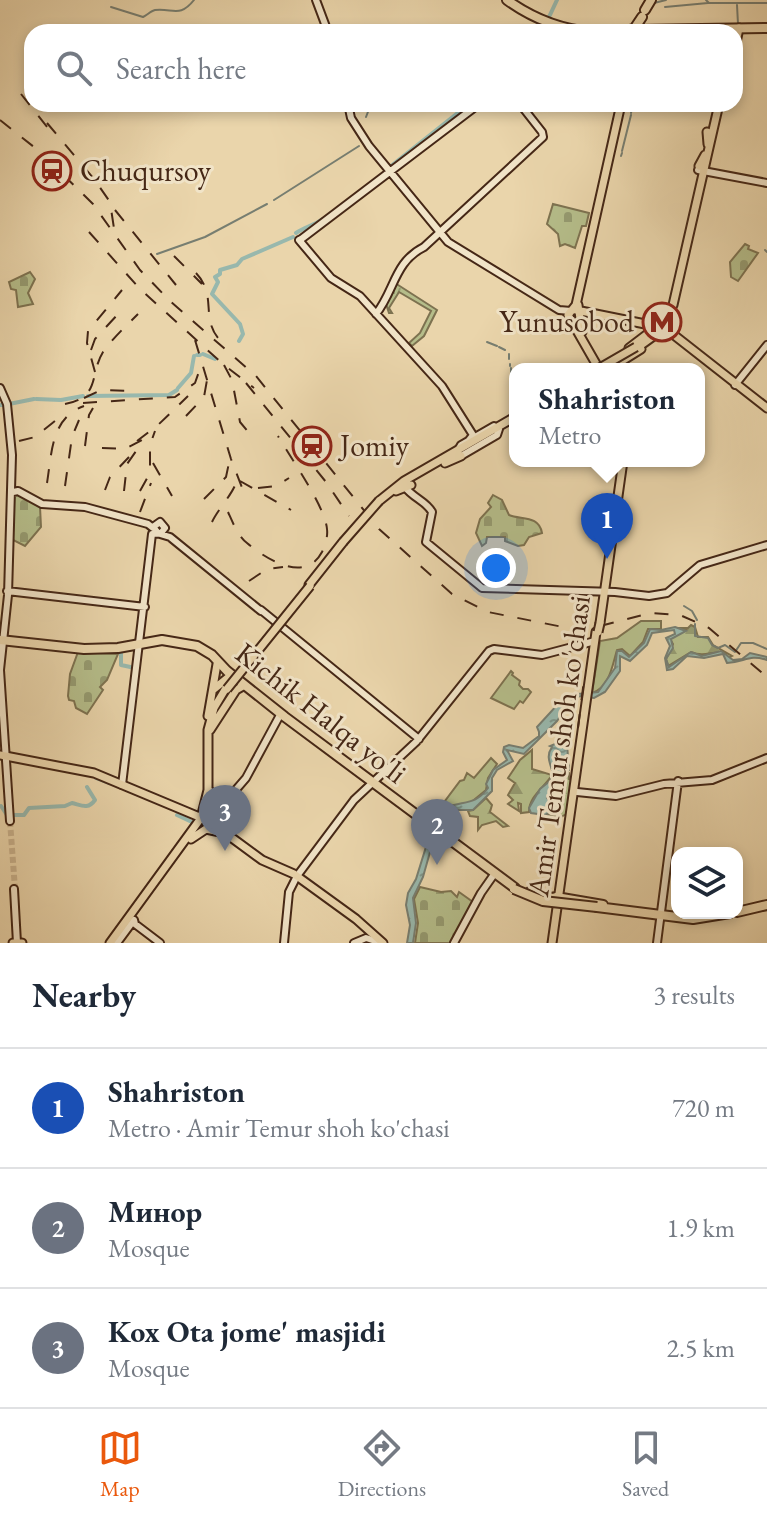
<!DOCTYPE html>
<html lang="en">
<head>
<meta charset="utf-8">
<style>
	:root { --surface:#fff; --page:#f6f6f7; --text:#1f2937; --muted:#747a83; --line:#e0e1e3; --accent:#ea580c }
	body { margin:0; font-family:"EB Garamond",serif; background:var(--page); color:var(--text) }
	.controls { position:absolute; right:24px; bottom:24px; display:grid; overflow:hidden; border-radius:16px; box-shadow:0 4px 12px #0003 }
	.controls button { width:72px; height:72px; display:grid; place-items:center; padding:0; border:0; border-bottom:2px solid var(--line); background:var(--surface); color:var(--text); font:40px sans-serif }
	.you { position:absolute; left:496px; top:568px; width:28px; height:28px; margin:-20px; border:6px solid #fff; border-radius:50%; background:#1a73e8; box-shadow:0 0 0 12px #1a73e833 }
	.badge { display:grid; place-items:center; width:52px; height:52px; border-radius:50%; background:var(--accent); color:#fff; font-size:26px; font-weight:700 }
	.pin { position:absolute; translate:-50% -66px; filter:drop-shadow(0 2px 4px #0008) }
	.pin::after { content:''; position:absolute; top:42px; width:28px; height:24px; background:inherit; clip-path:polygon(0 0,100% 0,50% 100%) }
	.popup { position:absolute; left:509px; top:363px; width:196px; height:104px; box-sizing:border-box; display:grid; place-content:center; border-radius:16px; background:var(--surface); filter:drop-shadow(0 2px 6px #0005); font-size:26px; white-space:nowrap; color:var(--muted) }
	.popup b { font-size:30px; color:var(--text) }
	.popup::after { content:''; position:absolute; left:50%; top:100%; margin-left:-16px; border:16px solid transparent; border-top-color:var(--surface) }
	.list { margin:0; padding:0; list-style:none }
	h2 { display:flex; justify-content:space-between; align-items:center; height:104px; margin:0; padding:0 32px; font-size:34px }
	h2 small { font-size:26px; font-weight:400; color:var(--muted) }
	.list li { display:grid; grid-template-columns:52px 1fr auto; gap:24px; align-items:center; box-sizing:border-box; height:120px; padding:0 32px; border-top:2px solid var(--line) }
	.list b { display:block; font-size:30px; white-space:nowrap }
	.list p { margin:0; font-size:26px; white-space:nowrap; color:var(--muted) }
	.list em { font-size:26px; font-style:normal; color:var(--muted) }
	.icon { flex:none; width:44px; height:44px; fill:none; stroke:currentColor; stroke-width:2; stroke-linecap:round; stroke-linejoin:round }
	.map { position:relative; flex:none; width:767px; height:943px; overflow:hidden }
	.search { position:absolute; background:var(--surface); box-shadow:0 4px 12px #0003; left:24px; right:24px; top:24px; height:88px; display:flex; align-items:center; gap:20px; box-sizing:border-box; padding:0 28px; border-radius:24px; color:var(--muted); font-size:30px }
	.sheet { height:464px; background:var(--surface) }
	nav { display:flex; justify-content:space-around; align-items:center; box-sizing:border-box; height:112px; border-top:2px solid var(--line); background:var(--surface); font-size:22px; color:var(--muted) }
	nav a { display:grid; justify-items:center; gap:4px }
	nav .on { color:var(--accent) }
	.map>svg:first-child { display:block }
	.grass { fill:url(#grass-tufts); stroke:#7d7250; stroke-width:2 }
	.forest { fill:url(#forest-firs); stroke:#7d7250; stroke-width:2 }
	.cemetery { fill:url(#cemetery-stones); stroke:#7d7250; stroke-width:2 }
	.park { fill:#b5bd8a; stroke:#7d7250; stroke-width:2 }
	.water { fill:url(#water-ripples); stroke:#777e71; stroke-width:2 }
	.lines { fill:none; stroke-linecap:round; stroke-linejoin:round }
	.stream { stroke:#777e71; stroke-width:2 }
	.canal { stroke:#98b8ad; stroke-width:4 }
	.secondary-tunnel { stroke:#c9b28d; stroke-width:6; stroke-dasharray:6 3; stroke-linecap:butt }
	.secondary-casing { stroke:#452716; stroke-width:10 }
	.primary-casing { stroke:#452716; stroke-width:11 }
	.highway-casing { stroke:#452716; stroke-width:12 }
	.secondary { stroke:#f1e4c8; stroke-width:6 }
	.primary { stroke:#ead5ab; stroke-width:7 }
	.highway { stroke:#ead5ab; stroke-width:8 }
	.rail { stroke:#452716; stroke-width:2; stroke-dasharray:14 14; stroke-linecap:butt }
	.primary-bridge-casing { stroke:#452716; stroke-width:11; stroke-linecap:butt }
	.highway-bridge-casing { stroke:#452716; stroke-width:12; stroke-linecap:butt }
	.primary-bridge { stroke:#ead5ab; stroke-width:7 }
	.highway-bridge { stroke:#ead5ab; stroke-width:8 }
	.labels { text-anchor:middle; stroke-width:6; stroke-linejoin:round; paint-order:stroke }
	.poi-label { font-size:30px; fill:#452716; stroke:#f1e4c8; text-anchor:start }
	.street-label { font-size:30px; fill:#452716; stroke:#f1e4c8 }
</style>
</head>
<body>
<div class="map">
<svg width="767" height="943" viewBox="0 0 767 943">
	<defs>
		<pattern id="grass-tufts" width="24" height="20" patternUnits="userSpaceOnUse" patternTransform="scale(2)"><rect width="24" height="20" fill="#b5bd8a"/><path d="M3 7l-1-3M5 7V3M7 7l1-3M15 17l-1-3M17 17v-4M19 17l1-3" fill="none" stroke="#959a70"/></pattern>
		<pattern id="forest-firs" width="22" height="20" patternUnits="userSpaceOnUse" patternTransform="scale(2)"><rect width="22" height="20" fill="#b5bd8a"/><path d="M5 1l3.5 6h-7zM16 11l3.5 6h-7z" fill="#959a70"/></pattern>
		<pattern id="cemetery-stones" width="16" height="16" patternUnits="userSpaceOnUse" patternTransform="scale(2)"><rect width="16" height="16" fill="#b5bd8a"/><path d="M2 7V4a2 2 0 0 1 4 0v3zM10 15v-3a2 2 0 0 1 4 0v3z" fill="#959a70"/></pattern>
		<pattern id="water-ripples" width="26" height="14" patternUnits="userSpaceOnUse" patternTransform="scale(2)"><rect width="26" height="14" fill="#98b8ad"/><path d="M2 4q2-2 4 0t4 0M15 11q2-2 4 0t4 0" fill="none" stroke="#7e968c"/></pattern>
	</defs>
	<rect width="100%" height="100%" fill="#ead5ab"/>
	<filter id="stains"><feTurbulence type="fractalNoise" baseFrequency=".0025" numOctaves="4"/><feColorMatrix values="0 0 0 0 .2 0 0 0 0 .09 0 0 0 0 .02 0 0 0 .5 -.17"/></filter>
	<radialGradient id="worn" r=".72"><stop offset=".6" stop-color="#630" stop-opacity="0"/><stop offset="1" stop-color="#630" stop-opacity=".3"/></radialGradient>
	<path class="grass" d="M395,283L437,310L424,336L412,346L409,343L420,333L431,311L399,292L389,308L392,313H389L386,304Z"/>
	<path class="forest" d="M691,625L695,627L698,637H708L713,645L732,656L728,658L725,653C712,650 706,658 691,652L668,666L666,659L673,644L670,639L686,630L677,628H688Z
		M532,750V769L552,775C544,788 529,796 529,812L521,813V804L518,803L519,811L508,804L513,800L508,795L515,783L508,778L520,760Z
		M567,772L569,773V779L572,780L568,813L561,817L546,815L551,813L552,807L547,799Z
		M486,798L492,805L490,812L508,826L503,827L496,821L482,825L478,830V817L470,816L468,811L473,810Z"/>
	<path class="cemetery" d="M553,204L589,213L586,226H582L575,248L565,244L560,246L558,234L547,224Z
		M745,244L749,246L748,249L758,253L738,281L731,277L730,262Z
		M30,272L35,279L28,293L33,304L18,307L16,290L11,289L9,282Z
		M14,493H19L40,507L41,527L25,546L11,539Z
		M493,495L502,500L509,515C521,520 539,515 542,533L529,537L524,545L518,546L505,541V537H487L486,543L482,546L476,533L480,519L491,507L488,503Z
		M78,652L118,654L107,680L100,687L103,690L87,714L76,708L74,701L69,700L68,696L70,674Z
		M420,887L441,892L451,891L457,897L459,892L473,902L450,943H415L418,923L414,899Z"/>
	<path class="park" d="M641,621H661V629H648L643,642L630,656L622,649L617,650C612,666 610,687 592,693L600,641L617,638Z
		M511,671L513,673L512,675L520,681L519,685L523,689H528L531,692L523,703L520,701L514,709L491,698Z
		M491,758L497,764L488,778L486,790L469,804L450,806L436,824H433L436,819L433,817L460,781L464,780L467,773L474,778Z"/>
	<path class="water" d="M675,627L686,631L671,639L673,648L666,659L669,667L691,652L702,656L721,651L733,660L742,659L750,653L767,657V660C749,654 745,662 727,663L723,654L704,658L687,656L673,669L667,670L665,658L670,646L666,638L675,634L674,630L652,633L647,645L630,661L620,656V671L605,692L594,698L580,696L572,699L557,721L524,754L507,750L513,761L497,770L492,778V791L473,810H456L434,838L423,877L413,898L416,923L413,943H407L410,925L406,905L408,893L416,879L430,834L450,806C467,801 476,804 488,788L486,784L493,770L507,760L503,752L504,747L509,745L523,748L539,736V732L537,727L558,704L578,694L598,692L615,668L617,651H622L629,657L644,643L650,629L661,630Z
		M562,741L567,744L569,770L563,773L547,798L552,804L551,812L545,815L531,813L529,808L540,789L550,781L553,774C551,764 545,757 552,747L550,746Z"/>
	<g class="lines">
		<path class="stream" d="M706,0L709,3H767
			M654,3L666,0
			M111,7L143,17C147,15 151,11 155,10C173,8 180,18 194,0
			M665,7L708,3
			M730,24H738L737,5
			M631,113L633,104
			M366,117L371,104
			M622,151L631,115
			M621,156L622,153
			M274,200L359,146
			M765,250L767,252
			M157,254L205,237L267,204
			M487,342L497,346
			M499,347L505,350
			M509,354V359
			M510,364V366
			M511,368V374
			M514,374H515
			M684,606L692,611L697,620
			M695,624V636L708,638L712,645L718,648L725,645L735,652L741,643H753L767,649"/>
		<path class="canal" d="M542,32L557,0
			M391,166L469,104
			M296,233C305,227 313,226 323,219
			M239,341L243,334L240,324L212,294L218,282L215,277L220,274V270L237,265L242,259L293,237
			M203,354L215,359
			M197,355H200
			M178,388L191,373L194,356
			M88,396L169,395L177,390
			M36,399L61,400L83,396
			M9,404L34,399
			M0,405H3
			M121,650V665L135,668
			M96,778L109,783
			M1,806L7,815
			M13,815H24L29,808L65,806L72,803C81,805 88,810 95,800L87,787
			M177,815L194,823"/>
		<path class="secondary-tunnel" d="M10,821L15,889"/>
		<defs>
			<path id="secondary" d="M316,0L328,32
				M557,32H560
				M348,104L351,118L369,146L448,242L559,310L571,311
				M698,170L767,183
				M299,240L331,278L360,296L442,386L473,435L469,440
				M300,240L479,104
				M376,314C395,290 394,262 424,247L543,137L542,132L520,104
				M735,385L767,345
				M0,388L7,404L12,455L8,595L0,670L10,821
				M494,426L499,429L497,435L461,456L456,454L461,445Z
				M405,487C413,498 426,501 432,512L426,542L482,588L615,592L649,596L667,593L700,565L767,545
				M13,492L18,491L42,504L85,507L148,524L153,528
				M160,534L170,537L261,611
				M7,591L145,607
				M261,610L419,739
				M122,785L152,534L161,533L165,528L160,522L153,527L158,533
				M210,791L224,804
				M577,792L616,796L664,784L712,780L767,758
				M209,821L246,778L280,715
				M14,889L17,943
				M117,943L134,920L135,924L160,943
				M284,943L289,892L297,876L354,800L417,741L489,651L494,649L542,655L595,641
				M354,943L366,938L379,942
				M454,943L481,893L495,873
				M657,943L678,781"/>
			<path id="primary" d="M735,48L739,28
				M707,132L708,144
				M699,166L705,155
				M578,305L582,332
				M576,310L665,328L767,408
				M629,348L650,332L649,324
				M637,348L655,335L673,305L719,104
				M599,369L568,315L576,305L621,104
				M609,369L641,349
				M445,463L461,456
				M396,491L411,485
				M379,501L404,481L515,417
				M309,585L343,542
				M600,623L623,461
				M214,689L230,676
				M208,716L217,664
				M210,730L236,690L243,686
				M0,755L94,773L209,821L262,860L294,874L356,919L383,943
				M191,839L206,829L220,832
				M13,943H22
				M110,943L201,818L208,790V730L214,708L226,688
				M552,943L596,632"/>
			<path id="highway" d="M507,0C532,18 559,29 590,32
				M645,10L651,0
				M638,30L767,28
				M619,32L635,29L638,32
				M632,32L642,17
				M0,640L84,649L118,648L162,640L197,646L212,655L227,671L285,717L515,888
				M530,892L553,898L559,896
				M562,898L603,905
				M597,907L693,919L730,913
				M737,912L767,905"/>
		</defs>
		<use href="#secondary" class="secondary-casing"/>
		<use href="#primary" class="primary-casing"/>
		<use href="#highway" class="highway-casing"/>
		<use href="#secondary" class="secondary"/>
		<use href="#primary" class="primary"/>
		<use href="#highway" class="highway"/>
		<path class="rail" d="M21,94L51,132
			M0,120L39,151L93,204L140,270L171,302L256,376L379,529L452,594L488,612L568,628H592L651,613L680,615L709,628L767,677
			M47,123L94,179L110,202L115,235
			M115,210L176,285
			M89,232L140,289L224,365L254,388
			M174,256L202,284
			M196,273C217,295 201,317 218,338
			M195,340L231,459L246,498
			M91,350L95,339L119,313
			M224,365L232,380L240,422L250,434
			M95,372L87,343L88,331L122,290
			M246,383L326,482L349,516
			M84,398L101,390L134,391
			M83,403L175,397L195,383L202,363
			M65,404C101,397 89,375 103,352C113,338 126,326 138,314
			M186,416L204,397L207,380
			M19,441L35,437L60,417
			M137,441L158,425L188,396
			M85,446L89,415L93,408
			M102,448L125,449L146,438
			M153,463L172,496
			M240,481L291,510
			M47,483C52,452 51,418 84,406
			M65,486L72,437L79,420
			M258,488L276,486L289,478
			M105,490L110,477L129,457
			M124,491L127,464L141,444
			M140,491L150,473V445L155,431
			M204,499L226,477L230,458
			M140,512L151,483
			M228,512C233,523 238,536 247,543C266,559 305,584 322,552C325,545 328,537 327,529C325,506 290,457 278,436
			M212,522C219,507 237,490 237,477
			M249,581L267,569L283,567
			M578,728L584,680"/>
		<defs>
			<path id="primary-bridge" d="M598,369L636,347
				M343,542L379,501
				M598,632L600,623
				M227,689L310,586"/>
			<path id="highway-bridge" d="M514,889L543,901L597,907"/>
		</defs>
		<use href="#primary-bridge" class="primary-bridge-casing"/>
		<use href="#highway-bridge" class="highway-bridge-casing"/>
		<use href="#primary-bridge" class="primary-bridge"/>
		<use href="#highway-bridge" class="highway-bridge"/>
	</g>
	<defs>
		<symbol id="station-ring" viewBox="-11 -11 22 22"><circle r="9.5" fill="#f1e4c8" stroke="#8f2418" stroke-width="1.5"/><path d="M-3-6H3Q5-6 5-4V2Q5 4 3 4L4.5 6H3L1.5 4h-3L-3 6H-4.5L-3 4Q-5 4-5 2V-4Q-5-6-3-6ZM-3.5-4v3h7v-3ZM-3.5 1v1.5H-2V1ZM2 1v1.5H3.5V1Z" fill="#8f2418"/></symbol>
		<symbol id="metro-ring" viewBox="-11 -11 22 22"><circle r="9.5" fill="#f1e4c8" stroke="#8f2418" stroke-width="1.5"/><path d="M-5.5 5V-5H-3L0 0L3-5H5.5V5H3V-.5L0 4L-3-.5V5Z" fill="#8f2418"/></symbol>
	</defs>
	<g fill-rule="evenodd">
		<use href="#station-ring" x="30" y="149" width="44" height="44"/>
		<use href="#metro-ring" x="640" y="300" width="44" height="44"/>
		<use href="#station-ring" x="290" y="424" width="44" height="44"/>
	</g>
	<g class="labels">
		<g class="poi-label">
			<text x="80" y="181">Chuqursoy</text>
			<text x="634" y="332" text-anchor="end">Yunusobod</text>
			<text x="340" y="456">Jomiy</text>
		</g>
		<g class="street-label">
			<text transform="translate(321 713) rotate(38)" y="10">Kichik Halqa yo'li</text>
			<text transform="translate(559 746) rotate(-82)" y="10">Amir Temur shoh ko'chasi</text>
		</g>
	</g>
	<rect width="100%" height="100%" filter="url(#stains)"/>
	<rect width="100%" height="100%" fill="url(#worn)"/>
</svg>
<div class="controls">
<button><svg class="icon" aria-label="layers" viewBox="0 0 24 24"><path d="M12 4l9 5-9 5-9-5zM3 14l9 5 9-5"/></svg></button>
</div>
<div class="you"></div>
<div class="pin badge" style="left:607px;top:559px;background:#1a4fb4">1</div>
<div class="popup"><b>Shahriston</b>Metro</div>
<div class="pin badge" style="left:437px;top:865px;background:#6b7280">2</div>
<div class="pin badge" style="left:225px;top:851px;background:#6b7280">3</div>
<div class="search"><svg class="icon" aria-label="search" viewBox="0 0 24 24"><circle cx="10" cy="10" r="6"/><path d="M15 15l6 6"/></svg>Search here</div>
</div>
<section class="sheet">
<h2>Nearby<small>3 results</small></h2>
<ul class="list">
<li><span class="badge" style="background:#1a4fb4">1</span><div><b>Shahriston</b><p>Metro · Amir Temur shoh ko'chasi</p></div><em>720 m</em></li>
<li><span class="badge" style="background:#6b7280">2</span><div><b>Минор</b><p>Mosque</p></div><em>1.9 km</em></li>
<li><span class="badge" style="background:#6b7280">3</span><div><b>Kox Ota jome' masjidi</b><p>Mosque</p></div><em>2.5 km</em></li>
</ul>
</section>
<nav>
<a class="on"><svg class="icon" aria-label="map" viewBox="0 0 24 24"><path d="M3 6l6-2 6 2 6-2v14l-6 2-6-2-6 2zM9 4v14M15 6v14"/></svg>Map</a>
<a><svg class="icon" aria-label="directions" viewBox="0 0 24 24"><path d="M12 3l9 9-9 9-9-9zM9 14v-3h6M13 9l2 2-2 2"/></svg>Directions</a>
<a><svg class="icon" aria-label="saved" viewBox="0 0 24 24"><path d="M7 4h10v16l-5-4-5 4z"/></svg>Saved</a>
</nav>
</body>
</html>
